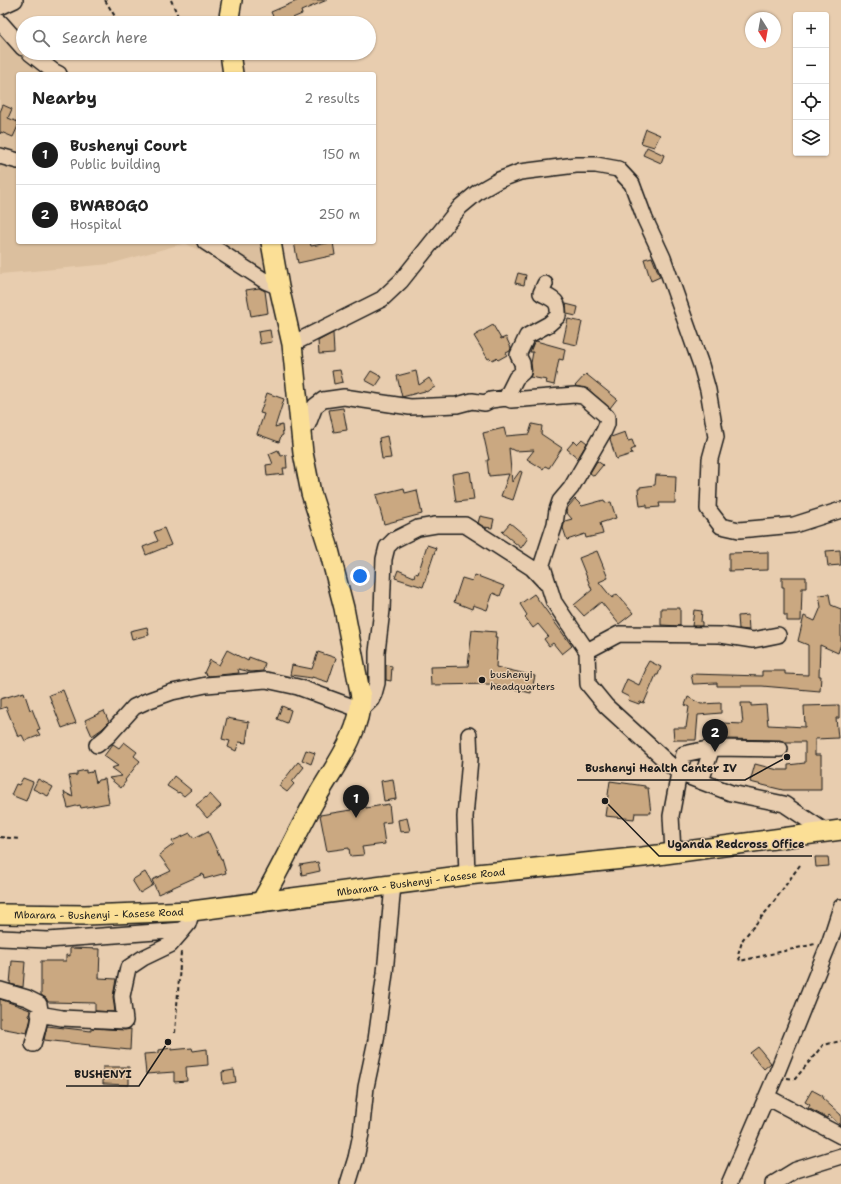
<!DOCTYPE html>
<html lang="en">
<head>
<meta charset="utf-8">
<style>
	:root { --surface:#fff; --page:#f2f2f2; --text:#222; --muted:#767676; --line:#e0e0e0; --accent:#1c1c1c }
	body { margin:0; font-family:"Shantell Sans",sans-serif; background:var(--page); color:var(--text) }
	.controls { position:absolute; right:12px; top:12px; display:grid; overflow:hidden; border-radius:4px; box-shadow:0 1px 3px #0004 }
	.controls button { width:36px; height:36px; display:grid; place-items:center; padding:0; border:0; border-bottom:1px solid var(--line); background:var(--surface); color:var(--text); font:20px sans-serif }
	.compass { position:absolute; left:745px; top:12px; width:36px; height:36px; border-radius:50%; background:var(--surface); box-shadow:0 1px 3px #0004; rotate:169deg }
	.you { position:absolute; left:360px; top:576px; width:14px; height:14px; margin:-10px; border:3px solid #fff; border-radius:50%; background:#1a73e8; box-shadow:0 0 0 6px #1a73e833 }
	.badge { display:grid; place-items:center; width:26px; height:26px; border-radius:50%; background:var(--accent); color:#fff; font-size:13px; font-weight:700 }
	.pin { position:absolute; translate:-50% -33px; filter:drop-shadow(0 1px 2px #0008) }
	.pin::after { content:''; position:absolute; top:21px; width:14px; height:12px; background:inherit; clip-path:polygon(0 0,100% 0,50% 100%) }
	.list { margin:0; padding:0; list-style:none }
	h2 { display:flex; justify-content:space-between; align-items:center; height:52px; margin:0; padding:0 16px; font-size:17px }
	h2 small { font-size:13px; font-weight:400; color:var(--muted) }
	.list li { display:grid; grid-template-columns:26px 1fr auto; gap:12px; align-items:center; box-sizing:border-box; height:60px; padding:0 16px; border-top:1px solid var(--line) }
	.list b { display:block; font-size:15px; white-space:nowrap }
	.list p { margin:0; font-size:13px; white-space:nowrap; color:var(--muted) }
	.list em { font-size:13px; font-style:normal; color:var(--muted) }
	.icon { flex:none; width:22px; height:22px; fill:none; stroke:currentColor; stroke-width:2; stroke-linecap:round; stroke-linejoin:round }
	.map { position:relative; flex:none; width:841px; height:1184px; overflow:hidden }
	.search { position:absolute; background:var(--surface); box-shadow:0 1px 3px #0004; left:16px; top:16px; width:360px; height:44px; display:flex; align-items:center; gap:10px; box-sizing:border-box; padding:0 14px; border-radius:22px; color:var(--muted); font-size:15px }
	.panel { position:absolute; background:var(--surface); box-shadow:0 1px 3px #0004; left:16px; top:72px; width:360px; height:172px; border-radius:4px }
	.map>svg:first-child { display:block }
	.built { fill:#dbbf9e }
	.building { fill:#caa881; stroke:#1c1c1c }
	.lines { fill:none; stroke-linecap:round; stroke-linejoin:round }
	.minor-casing { stroke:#1c1c1c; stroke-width:18 }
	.major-casing { stroke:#1c1c1c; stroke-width:22 }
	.path { stroke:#1c1c1c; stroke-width:2; stroke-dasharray:4 3; stroke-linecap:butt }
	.minor { stroke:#e8cdaf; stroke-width:15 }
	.major { stroke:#fbdf96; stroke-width:19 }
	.poi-dot { fill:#1c1c1c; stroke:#e8cdaf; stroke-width:1.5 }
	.labels { text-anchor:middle; stroke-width:3; stroke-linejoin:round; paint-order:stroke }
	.poi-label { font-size:10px; fill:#1c1c1c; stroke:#e8cdaf; text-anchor:start }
	.street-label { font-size:10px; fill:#1c1c1c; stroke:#e8cdaf }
	.leader { fill:none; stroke:#1c1c1c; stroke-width:1.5 }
	.callout-dot { fill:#1c1c1c; stroke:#e8cdaf; stroke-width:1.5 }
	.callout-label { font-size:11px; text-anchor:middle; font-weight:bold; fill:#1c1c1c; stroke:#e8cdaf; stroke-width:3; stroke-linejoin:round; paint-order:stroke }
</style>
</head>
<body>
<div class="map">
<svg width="841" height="1184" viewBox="0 0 841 1184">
	<rect width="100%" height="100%" fill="#e8cdaf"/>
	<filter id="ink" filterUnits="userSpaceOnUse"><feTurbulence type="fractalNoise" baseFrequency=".025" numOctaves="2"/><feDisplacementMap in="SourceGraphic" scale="8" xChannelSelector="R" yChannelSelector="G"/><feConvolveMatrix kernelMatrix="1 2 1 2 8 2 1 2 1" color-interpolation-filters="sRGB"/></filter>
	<g filter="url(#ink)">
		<path class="built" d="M0,29L63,74H18V242H262L275,291L185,243L110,264L0,274Z"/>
		<path class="building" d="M299,0H327L301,11L302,14L281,23H276L271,12Z
			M3,105L12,109L8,118L18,122V126L13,137L1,132L0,134V112Z
			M646,129L660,135L654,147L641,143Z
			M647,147L664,155L661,163L643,155Z
			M294,242H310L311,246L333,242L335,255L298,263Z
			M652,257L660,277L651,281L644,259Z
			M518,273L526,275L524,285L515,283Z
			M259,288L265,291L268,313L251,316L246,290Z
			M566,304L578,307L576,316L567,314Z
			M568,319L582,322L577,345L563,342Z
			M493,325L501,339L506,337L511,348L510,351L506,353L507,355L498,360L496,358L492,360L490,358L488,359L474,336Z
			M270,330L272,342L260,344L258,332Z
			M333,333L334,353L319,354L318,341Z
			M536,341L565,349L563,360L559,359L554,385L546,383L547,380L530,377L532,371L531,363L533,352H530L534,342Z
			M340,370L343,382L334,384L332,371Z
			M371,371L382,377L376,386L365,380Z
			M416,371L419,385L429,378L435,387L426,392L425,391L402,397L397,376Z
			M586,374L617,399L610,408L588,389L575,386Z
			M267,393L284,399L275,427L282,425L283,435L281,436L279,442L257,434L264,414L260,413Z
			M343,408L347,430L334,432L329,410Z
			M532,424L542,426L541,434L562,448L549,468L545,466L543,469L527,459L534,450L515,451L509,448L512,482L520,471L522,472L513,500L501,496L509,474L489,476L487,460H489L483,433L504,428L506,436L529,434Z
			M625,432L628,441L632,440L635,448L631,450L632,454L616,459L610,439L611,437Z
			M387,436L391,458L382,459L379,438Z
			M582,439L587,443L578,458L567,449L574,441L577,444Z
			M278,450L281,456L286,455L287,468H283L284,474L267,476L266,465L273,464L269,454Z
			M597,461L603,465L594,476L590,473Z
			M470,471L474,500L456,502L452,474Z
			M656,475L676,476L675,503H659L660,507L647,508V505L640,506L638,489H640V487L655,485Z
			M404,488L405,493L417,490L422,514L384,524L376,495Z
			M575,499L582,506L604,500L605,503L611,502L616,518L600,523L603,534L586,538L585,534L567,540L563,528L565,521L572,519L566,512L568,507Z
			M480,516L494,519L492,528L484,527L478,523Z
			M510,523L528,538L521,548L502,532Z
			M164,528L171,545L146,555L143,547L158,541L154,532Z
			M427,545L436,548L423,587L395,578L398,570L414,577L415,573L418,574Z
			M840,550L841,565L828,566L826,551Z
			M597,551L608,578L599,582L612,598L617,594L633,613L619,624L601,602L584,616L574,605L592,590L579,558Z
			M768,552V570L729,571V553Z
			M475,575L504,586L500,596L493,593L487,610L473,605L472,609L454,602L462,578L472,581Z
			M782,577H806V588H802L801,621H787V615H784V587H782Z
			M534,594L572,646L562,654L553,643L549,646L544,639L548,636L538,624L533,628L525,617L527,615L520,604Z
			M829,594L831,605L841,609V644L838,653L820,645L819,676H821L820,691L762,686H717V683L693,684L691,674L762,676V671H785V674L808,675V645L798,641L804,616L815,621L821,607L819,595Z
			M661,608H680V626L661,625Z
			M694,610L702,611L701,622H702V626H692Z
			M748,615L749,630L739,629L738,616Z
			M147,627L149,635L132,639L130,631Z
			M472,630L496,632L495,637H497L496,650H497L496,667L535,676L531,693L493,684L431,685L430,667L468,666Z
			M227,650L248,661L249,657L265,663L263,671L251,672L238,669L239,673L209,676L204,673L210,660L219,665Z
			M318,652L336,658L328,682L312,677V678L290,675L292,665L312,669Z
			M649,661L661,667L658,675H656L644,703L640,702L639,704L628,700L629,697L621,693L627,679L639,685L646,669L645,668Z
			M386,665L392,666L391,681L386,680Z
			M63,690L76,723L62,728L49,695Z
			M24,692L30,710L32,709L40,729L37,730L40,735L25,741L22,735L18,737L6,707L0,709V699Z
			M688,697L701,704L721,703V713L698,715L696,740H674L673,728H686L689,707L685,705Z
			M741,703H751V706L766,705L768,725L805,727L804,706L839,705V718H836L838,738L815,739V755H821V790H783L750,782L755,764L778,770H788V765L805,763V742H785L780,740L723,739L722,723L743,724Z
			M282,706L291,710L287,723L277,719Z
			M104,711L109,722L102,729L92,736L85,720Z
			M227,718L249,722L246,743L239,742L236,751L228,747L230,741L222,739Z
			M124,742L137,752L134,756L140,761L125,780L126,781L121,788L109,778L122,776L111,768L118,766L104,756L113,744L119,748Z
			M306,750L315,753L311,764L302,760Z
			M298,762L304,767L292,782L294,784L287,792L279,786Z
			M86,770V773L91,772V773L93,770L96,783L98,780L105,779L109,803L81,808L80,805L68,808L64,792L73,797L69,776L77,775V772Z
			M174,776L191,790L184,796L179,792L178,793L167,786Z
			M23,778L33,782L26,801L11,795L16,784L19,785Z
			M38,779L53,787L48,796L33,789Z
			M393,779L396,799L384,801L381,781Z
			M610,781L645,786V788H648L651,813H635L634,819L605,816Z
			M362,790L366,808L389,804L391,822L382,823L385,844L362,847L364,855L350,856L349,848L327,851L320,815L351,810L347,793Z
			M210,794L221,806L207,818L196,805Z
			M407,818L410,831L400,832L398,820Z
			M208,831L221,859H222L226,873L204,879L203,874L158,894L152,880L171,871L159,855L174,844L172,841L190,833L194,838Z
			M815,857H828L829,866L816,867Z
			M318,862L320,871L302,875L300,865Z
			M145,872L153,885L140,893L132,880Z
			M70,948L100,949L99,978L116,979L113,997L115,1012L95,1011V1003L48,1002L46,998L41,995V961H66V955L70,956Z
			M12,961L25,962L23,987L10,984Z
			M0,999L30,1010L29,1016L31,1018L27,1033L0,1028Z
			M47,1026L91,1031V1028L125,1030L131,1029L130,1050L89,1046L90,1045L44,1040Z
			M758,1047L771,1063L764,1069L750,1053Z
			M171,1048V1050L192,1048L193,1051L207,1049L208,1065L186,1067L187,1081L174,1082V1072L146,1074L144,1054L159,1053V1050Z
			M103,1067H129V1085L103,1084Z
			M234,1070L236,1082L223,1084L222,1072Z
			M812,1090L823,1096L822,1098L841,1115V1126L829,1115L827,1118L808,1108L810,1105L805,1102Z"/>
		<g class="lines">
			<defs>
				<path id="minor" d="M0,7L15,0
					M0,22L23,48
					M30,53L53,71L59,74
					M0,156L18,161
					M205,242L265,281L279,287
					M292,344L382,299L401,281L460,207L478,192L499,180L520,172L576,165H596L618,169L632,184L645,219L663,258L701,365L708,390L716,437L710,459L708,509L721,526L739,530L794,525L841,510
					M506,398L516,378L523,372L522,363L518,355L527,336L549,324L558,316C559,300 554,300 541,293L545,284
					M300,430L308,424L315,406L323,400L344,397L410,407L457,405L472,401L485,403L491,400L506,398L511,400L575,395L583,396L603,413L607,417V424L604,431L571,488L560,501L557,510L555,524L542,564L554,602L587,651L588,684L606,706L679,773L731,793L784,804L826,832
					M587,651L619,634L721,635L753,640L778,635
					M97,745L108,736L134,707L147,701L172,692L206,685L266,680L298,687L361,710L371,700L374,694L377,683V652L382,610L384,559L387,547L394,540L418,528L436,525H465L532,568L546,583
					M701,781L712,748
					M673,852L671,816L679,773L684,754L712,748L780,749
					M467,875L465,817L470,759L469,735
					M0,938L48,940L183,930L188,924L192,911
					M0,990L27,998L39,1004C42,1017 37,1031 33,1044
					M39,1014L62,1018L125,1021L122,996L128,968L143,958L170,945L183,930
					M767,1097L841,1136
					M348,1184L356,1158L361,1134L366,1087L376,1040L385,973L393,885
					M729,1184L776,1075L830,941L841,907
					M773,1184L796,1170L841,1156"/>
				<g id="major">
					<path d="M228,23L232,0"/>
					<path d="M230,53L233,74"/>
					<path d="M261,902C280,870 295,837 313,804C331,770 360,737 361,697L344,608L328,546L311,493L303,453L292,344L279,287L271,242"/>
					<path id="s1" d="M0,914L85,915L192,911L467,875L643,857L841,830"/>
				</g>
			</defs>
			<use href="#minor" class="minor-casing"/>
			<use href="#major" class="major-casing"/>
			<path class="path" d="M105,0L119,23
				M171,0L181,23
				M0,837L20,839
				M800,865L770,907L743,939L738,954L740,961L815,944
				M175,1033L181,952
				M787,1078L795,1079L823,1045L841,1041"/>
			<use href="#minor" class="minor"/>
			<use href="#major" class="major"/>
		</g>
	</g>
	<circle class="poi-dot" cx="482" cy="680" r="4"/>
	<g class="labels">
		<g class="poi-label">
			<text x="490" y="678">bushenyi<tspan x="490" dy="12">headquarters</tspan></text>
		</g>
		<g class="street-label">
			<text dy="4" stroke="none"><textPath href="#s1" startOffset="423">Mbarara - Bushenyi - Kasese Road</textPath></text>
			<text dy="4" stroke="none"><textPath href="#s1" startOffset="99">Mbarara - Bushenyi - Kasese Road</textPath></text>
		</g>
	</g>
	<path class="leader" d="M787 757L745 780H577M605 801L659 856H812M168 1042L139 1086H66"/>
	<g class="callout-dot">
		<circle cx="787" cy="757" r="4"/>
		<circle cx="605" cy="801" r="4"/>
		<circle cx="168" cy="1042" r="4"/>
	</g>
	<g class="callout-label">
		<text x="661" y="772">Bushenyi Health Center IV</text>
		<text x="736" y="848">Uganda Redcross Office</text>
		<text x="103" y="1078">BUSHENYI</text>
	</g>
</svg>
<div class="controls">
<button>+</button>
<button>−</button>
<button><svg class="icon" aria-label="locate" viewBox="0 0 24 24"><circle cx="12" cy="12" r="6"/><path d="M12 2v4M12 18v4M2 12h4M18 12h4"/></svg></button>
<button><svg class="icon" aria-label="layers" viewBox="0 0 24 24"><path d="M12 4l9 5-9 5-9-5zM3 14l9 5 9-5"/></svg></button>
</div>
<svg class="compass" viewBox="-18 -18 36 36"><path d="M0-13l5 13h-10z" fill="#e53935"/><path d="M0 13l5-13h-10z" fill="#767676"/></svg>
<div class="you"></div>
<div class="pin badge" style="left:356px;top:818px">1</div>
<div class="pin badge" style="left:715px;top:752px">2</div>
<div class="search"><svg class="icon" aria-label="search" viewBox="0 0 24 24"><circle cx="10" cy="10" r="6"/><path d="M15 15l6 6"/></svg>Search here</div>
<section class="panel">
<h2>Nearby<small>2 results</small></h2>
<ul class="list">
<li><span class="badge">1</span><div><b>Bushenyi Court</b><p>Public building</p></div><em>150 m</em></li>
<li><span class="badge">2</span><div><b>BWABOGO</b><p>Hospital</p></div><em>250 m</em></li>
</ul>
</section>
</div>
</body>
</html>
